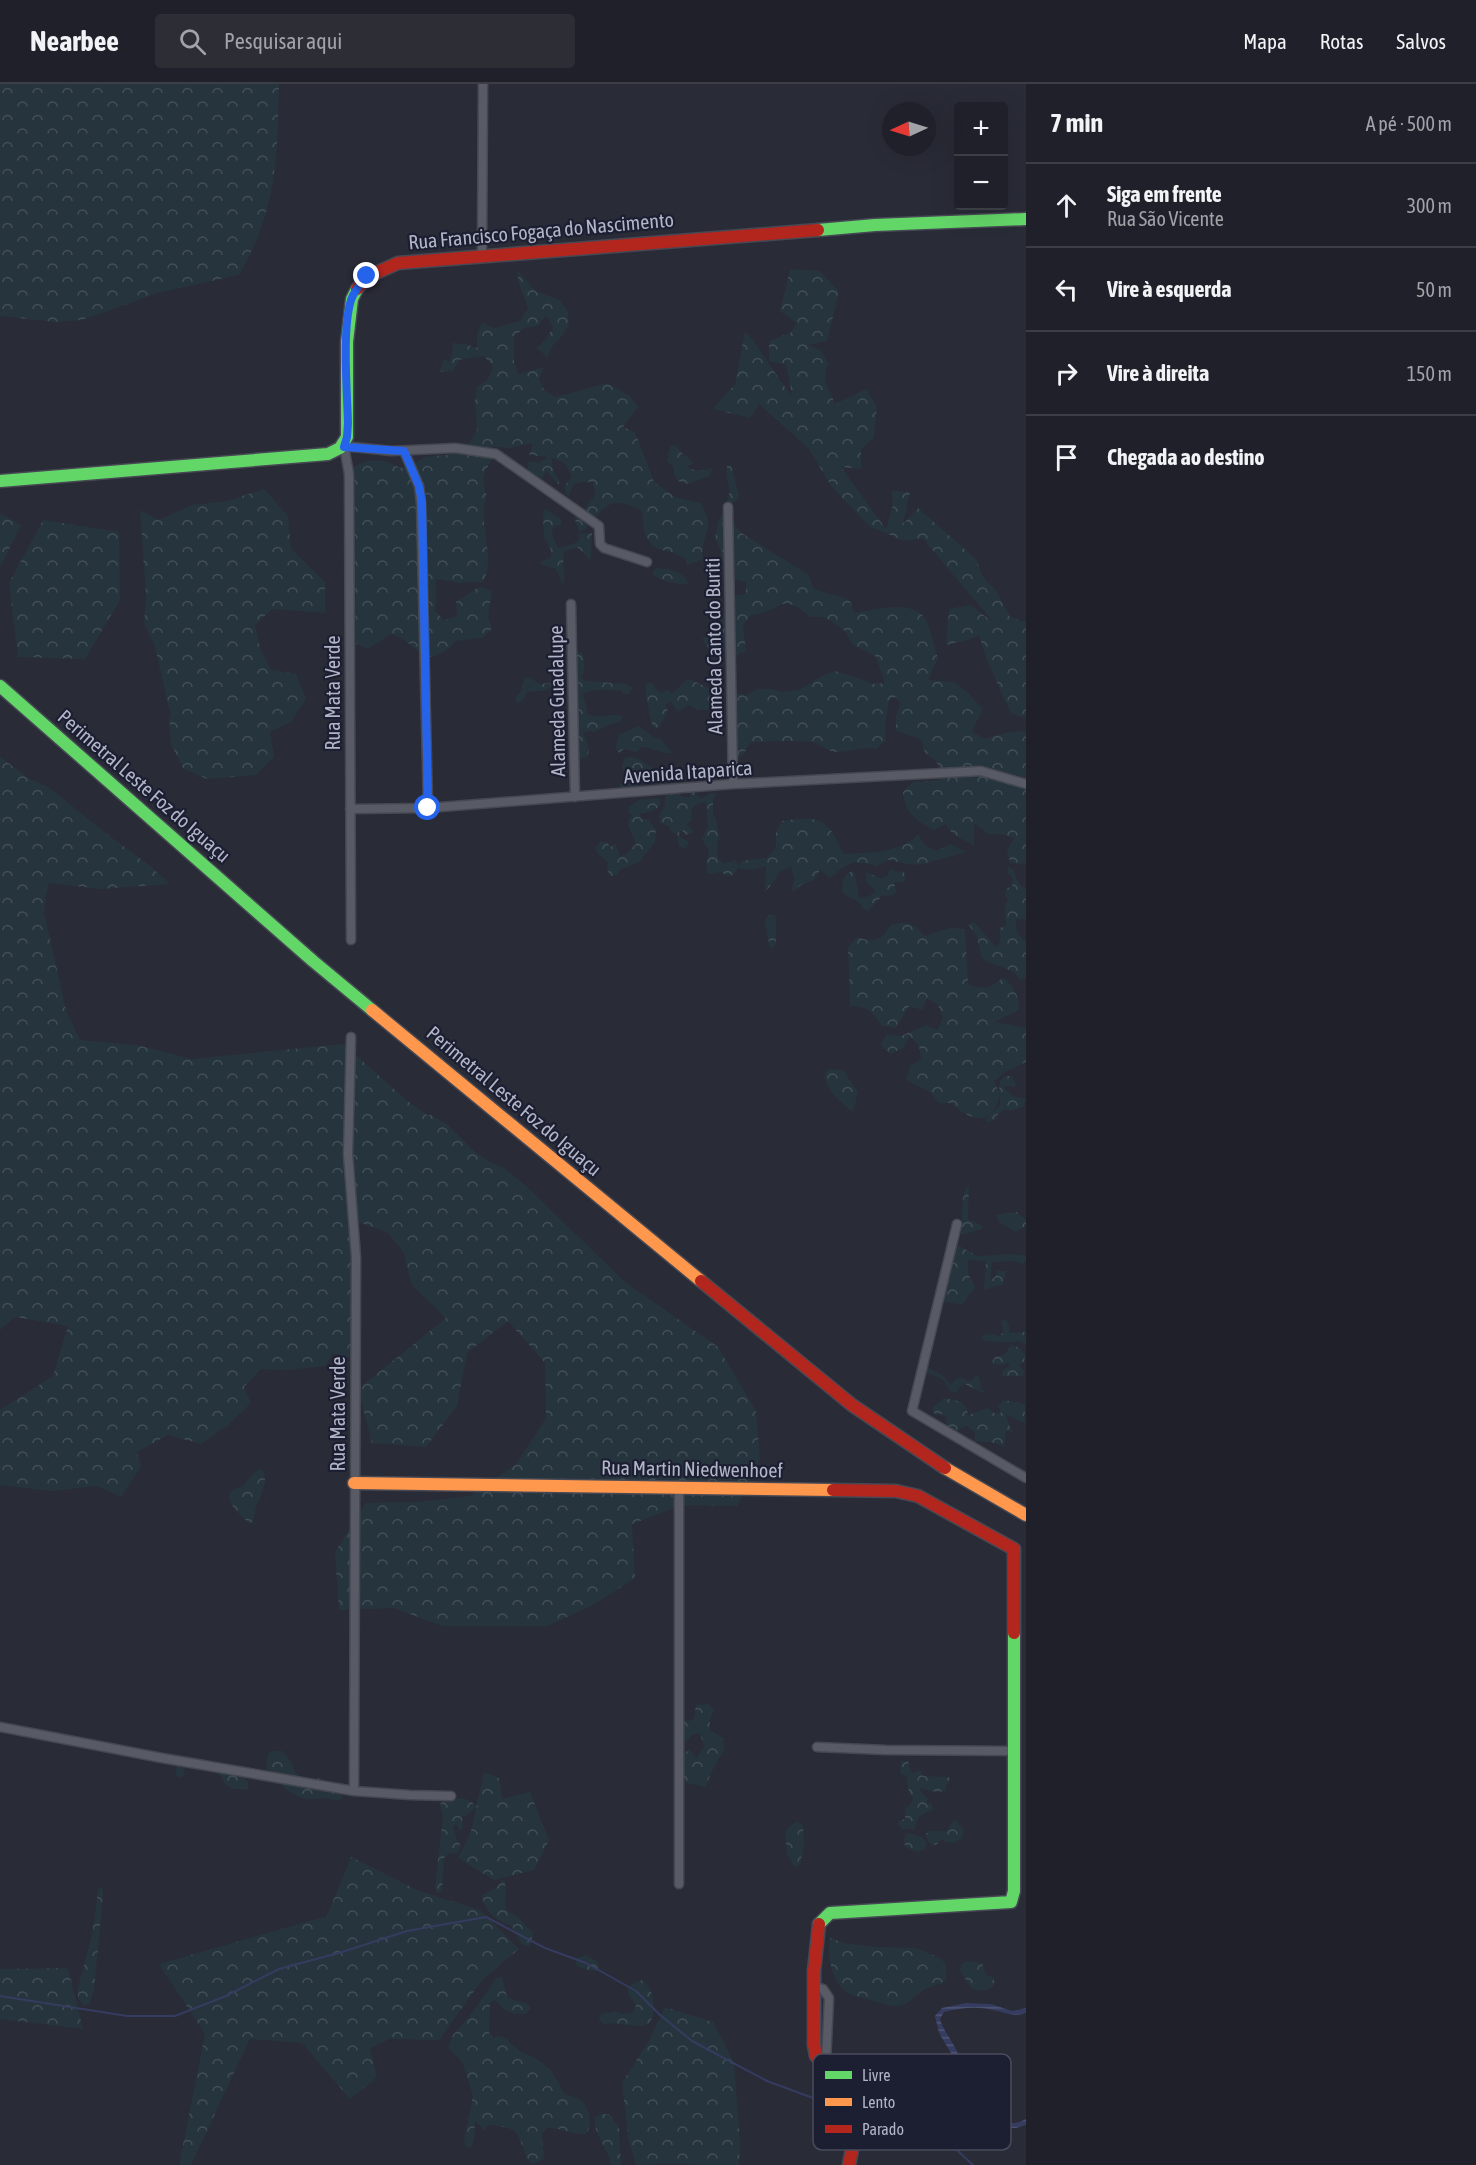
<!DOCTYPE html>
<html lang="pt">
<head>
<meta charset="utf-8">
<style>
	:root { --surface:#1f2029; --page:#2c2d35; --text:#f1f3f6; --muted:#a1a3a8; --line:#3c3e46 }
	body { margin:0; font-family:"Asap Condensed",sans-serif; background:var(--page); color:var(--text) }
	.controls { position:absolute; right:18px; top:18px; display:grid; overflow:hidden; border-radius:6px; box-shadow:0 6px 24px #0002 }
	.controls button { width:54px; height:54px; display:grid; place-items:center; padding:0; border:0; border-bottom:2px solid var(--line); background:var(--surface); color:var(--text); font:30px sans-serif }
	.compass { position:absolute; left:882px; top:18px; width:54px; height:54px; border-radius:50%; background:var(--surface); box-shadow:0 6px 24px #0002; rotate:266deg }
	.stop { position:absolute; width:18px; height:18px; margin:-14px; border:4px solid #2563eb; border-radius:50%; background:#fff }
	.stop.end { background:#2563eb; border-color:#fff; box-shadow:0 2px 6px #0008 }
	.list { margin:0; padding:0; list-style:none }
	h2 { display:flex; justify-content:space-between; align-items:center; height:78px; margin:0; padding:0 24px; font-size:26px }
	h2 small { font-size:20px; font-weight:400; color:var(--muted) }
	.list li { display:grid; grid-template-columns:39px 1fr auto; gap:18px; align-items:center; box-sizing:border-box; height:84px; padding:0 24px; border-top:2px solid var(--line) }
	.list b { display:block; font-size:22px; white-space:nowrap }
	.list p { margin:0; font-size:20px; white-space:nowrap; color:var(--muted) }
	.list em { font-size:20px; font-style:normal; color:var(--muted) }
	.icon { flex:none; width:33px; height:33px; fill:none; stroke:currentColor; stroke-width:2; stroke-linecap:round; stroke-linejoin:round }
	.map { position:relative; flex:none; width:1026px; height:2081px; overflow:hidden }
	header { display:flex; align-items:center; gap:36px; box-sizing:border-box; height:84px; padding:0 30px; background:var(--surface); border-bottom:2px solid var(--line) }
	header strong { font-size:28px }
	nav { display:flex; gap:33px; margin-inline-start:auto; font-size:21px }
	.search { width:420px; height:54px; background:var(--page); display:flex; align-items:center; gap:15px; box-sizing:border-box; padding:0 21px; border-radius:6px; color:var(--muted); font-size:22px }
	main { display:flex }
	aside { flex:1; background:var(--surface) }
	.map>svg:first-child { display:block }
	.forest { fill:url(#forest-crowns) }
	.water { fill:url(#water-rules) }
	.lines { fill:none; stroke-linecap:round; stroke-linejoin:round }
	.stream { stroke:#353c60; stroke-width:2 }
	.street-casing { stroke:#464851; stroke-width:11 }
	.fast-casing { stroke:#464854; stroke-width:15 }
	.slow-casing { stroke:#464854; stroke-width:15 }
	.jam-casing { stroke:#464854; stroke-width:15 }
	.street { stroke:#585a65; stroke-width:8 }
	.fast { stroke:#63d668; stroke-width:12 }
	.slow { stroke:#ff974d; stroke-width:12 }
	.jam { stroke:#b3261e; stroke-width:12 }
	.route { stroke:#2563eb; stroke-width:8 }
	.labels { text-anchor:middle; stroke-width:4.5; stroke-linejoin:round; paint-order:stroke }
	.street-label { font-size:20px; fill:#b2b5c8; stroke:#1c1f31 }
	.key { fill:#1c1f31; stroke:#494c5e; stroke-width:1.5 }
	.key-label { font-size:16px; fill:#b2b5c8 }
</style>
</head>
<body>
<header>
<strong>Nearbee</strong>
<div class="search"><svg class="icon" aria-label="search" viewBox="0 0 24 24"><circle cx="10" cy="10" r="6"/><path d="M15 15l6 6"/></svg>Pesquisar aqui</div>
<nav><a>Mapa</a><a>Rotas</a><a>Salvos</a></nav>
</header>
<main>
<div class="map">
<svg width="1026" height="2081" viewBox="0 0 1026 2081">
	<defs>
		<pattern id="forest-crowns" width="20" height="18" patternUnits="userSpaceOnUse" patternTransform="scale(1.5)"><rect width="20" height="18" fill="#26343d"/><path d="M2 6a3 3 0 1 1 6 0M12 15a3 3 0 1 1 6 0" fill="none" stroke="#434f58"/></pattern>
		<pattern id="water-rules" width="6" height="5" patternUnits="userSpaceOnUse" patternTransform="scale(1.5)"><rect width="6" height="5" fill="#353c60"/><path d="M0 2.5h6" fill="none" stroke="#505675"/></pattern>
	</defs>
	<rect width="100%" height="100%" fill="#292b37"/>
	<path class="forest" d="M0,0H279C278,48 278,98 261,144C256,160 247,176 239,191L158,209L82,236L55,238L0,232Z
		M790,185L820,187L839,208L827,257L808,261L820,266L829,280L826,283L825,296L835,320L866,305L877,323L874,354L861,365V385L841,383L886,445L893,421L892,407L910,408L903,440L918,424L976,475L983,493L997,508L1010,533L1026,538V634L1011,630L986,574L979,551L968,556L946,561L949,525L970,521L993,538C970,509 945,483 923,454L904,457L869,442L831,402L809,365L759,320L750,334L713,325L735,300L745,247C763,266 774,292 792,311L786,281L769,277V257L790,249L797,239L780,227Z
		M518,187L535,207L560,216L568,228L569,241L562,252L553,261L547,273L537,264L546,255L553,243L546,232L537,242L525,244L514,252V278L518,290L544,283L539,295L544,306L556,313L607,299L630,312L638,323L623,343L635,348L654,398L675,413L700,419C720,448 696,451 704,479L700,476L688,481C681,463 657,472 648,456C643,449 643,436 642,427C623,416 610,414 596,433L583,435L586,422L595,411L593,398H580L573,401L568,414L564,403L572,392L565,380L551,373C553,377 552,380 553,384C555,391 559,393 559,401L546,387L541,398C532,394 525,388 529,377L539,379L548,373L529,371L533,359L508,364L495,363L483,367L492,376C483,389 481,397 487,412C476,439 497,472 483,498L459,499L436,495C435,506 437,516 435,527L444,536L457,532L456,518L480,502L492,507L488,533L492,545L482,554L456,557C422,593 419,557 391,550L368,565L356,560L352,384C369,374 383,374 400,384L413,381L424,373L464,369L477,346L475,317L477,303L488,295L493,283L484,272L459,276L453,287L439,288L444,275L449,278L453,265L452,259L465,260L477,264V251L482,238L494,244L520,237L528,224C524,208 517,204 518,187Z
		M673,361L677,362C683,373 688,372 694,380L687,382C694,388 704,387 712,384L710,392L688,400L678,397L674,391V384L667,377L670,363Z
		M731,381L739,412L736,417L729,421L727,418C733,401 724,396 727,382Z
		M264,405L288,432L291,465L325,498V529L272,525L255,541L260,564L271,586L296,590L306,615L291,638L270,648L274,673L256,691L207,695L183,684L171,660L169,632L171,633L155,563L144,539L146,511L140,426L159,436L192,421L227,417Z
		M545,425L561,435V441L554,442C550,450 554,457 559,464L575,459L579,456C582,445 573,439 575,429L587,442L586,445L580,447L581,450L592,449L591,473L589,476L583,468L577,463L565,467L563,470L564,494L563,501L556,485L542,481L541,478L551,473V466L544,453L543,428Z
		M724,426L740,448L809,491L813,504C826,511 837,509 850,517L854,529C875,526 916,513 927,538C932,550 934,563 938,574L928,596L954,598L965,606L983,625L972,647L984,655L1010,648L1026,647V780L1010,779L1007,766L1014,754L1001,750H989L974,739V762C964,755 952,753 946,740L934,746C916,737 905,729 903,708L913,698L941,696C942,682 936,676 925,669L921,655L896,647V633L900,619L896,613L889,616L885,643L886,656L877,665C860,662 850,668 836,668C826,667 823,662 815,659C809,656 759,657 750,659L744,669L735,678L733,607L745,612L757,605H771L784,608L799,606L822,592L835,587L861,595L872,600L885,599L876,573L852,560L846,548L835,540L824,533H810C780,506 781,528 751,531L743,541L746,567L733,573L722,567L709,566L702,555L714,549L729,525L733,512L746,510V498L728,494C720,479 724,469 715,455L718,438Z
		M0,429L21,441L0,483Z
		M43,436L119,448L120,516L85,575L18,573L9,499Z
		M656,484C670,485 683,487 689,500C680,501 658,497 652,489Z
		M576,568L582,569C585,578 586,586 581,594L586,597L627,600L632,604L629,610H623L621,606C608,607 595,603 583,610L588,630C599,635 610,629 622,632L621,638L608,641L595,648L589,647L583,649L588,661L589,667L587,673L581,675L577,671Z
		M525,593L531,594L539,600L550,599L552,601C545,611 534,605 526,609L524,615L516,620V612L521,607Z
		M686,596H692L716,608L708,626L695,625L689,621L678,628L670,617L665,621L668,627L659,644L653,643C650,634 644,606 646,599H653L656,605L661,609L667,605L672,610Z
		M638,642L654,653L661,655L672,669C661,671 652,662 641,663L637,668L624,665L619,669L615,664L619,651Z
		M0,673L30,695L46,702L56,709L108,751L149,781L170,800L101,805L48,799L44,828L66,926L80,956L137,961L192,975L343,960L409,1018L427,1031H431L448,1041L475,1068L490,1078L504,1084L526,1102L625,1198L718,1263L756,1327L760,1376L737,1422L682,1421L632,1440L635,1494L593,1521L548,1542H442L394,1524L339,1526L335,1468L366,1419L417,1418L471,1412L516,1380L546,1334L545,1279L508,1237L467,1269L457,1322L426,1363L372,1359L358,1305L446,1234L411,1200L404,1169L387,1148L355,1137L358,1257L349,1274L332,1269L326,1282L287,1286L261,1285L244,1303L251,1319L227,1342L201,1360L168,1351L137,1368L141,1383L121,1413L97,1402L51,1407L0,1401V1326L53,1292L68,1242L15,1233L0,1246Z
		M632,673L639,675L655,686L657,698L662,695L667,700L664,703L659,702L656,696L650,694L645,699H639L638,703L635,705H622L620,702L622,696L629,691L623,687L622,681L625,674Z
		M680,698L690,699L696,711L701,715L712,709L718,710L713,715V732L716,733L719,754L717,761L718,775L724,779L736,776L739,782L742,777L767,774L776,763V749L782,737C820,732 828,733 843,770C869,768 898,770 918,751L925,761L937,767L950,760L966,768L927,779L914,781L888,776L876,782C854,775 847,779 830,794L820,786L814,796L801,801L791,809L794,795L791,782L780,788L765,809L766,782C757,785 748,788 739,783L733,791L727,792L721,788L708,790L706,780L709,765L705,761L702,755L708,742L706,718L699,719L691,725L692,736L686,740L693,746L692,749L685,751L682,746L679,747L680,753L689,758L686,764L679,763L677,750L670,747L669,742L660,739L659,732L665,721V708H678L683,713H690V709L680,701Z
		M659,714L661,720C656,727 648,729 640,729L641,735H648L656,745L655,758L639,778L621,785L617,791L610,792L607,785L608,778L598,770L595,764L600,758H607L610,763L616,760L620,772L626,770L636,760L628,741L629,734L634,731L629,730L628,723L639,716Z
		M1008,783L1014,786C1016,793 1018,802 1026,804V835H1017C1014,846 1018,851 1026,858V893L1021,896L1012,887L986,877L981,873L977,852L968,840L974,838L997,864L1000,857V844L1006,841L1005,822L1008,817L1005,811L1006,805L1012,802L1013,795L1008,789Z
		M890,786L904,788L906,795L904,798H894L896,808L894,811L882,812L868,827C862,826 863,822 858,818C852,813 847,814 842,807C842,798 843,790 853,787L855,790L859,814L869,812L875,808L874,805L866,798V788L882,795L888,791Z
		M770,830L776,832V860L771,865L767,852L765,836Z
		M904,838L916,843L925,852L952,843L965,846L968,900C984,907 991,904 1003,893C1014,903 1019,911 1019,926L995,938L1026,944V978L1005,988L994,997L999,1008L1000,997L1005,992H1012L1016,1001L1014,1003L1004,1002L1005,1005L1013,1012L1026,1015L1023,1023L1013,1026H1003L998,1030L995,1036L988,1038L985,1036L1000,1021V1009C999,1012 998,1019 996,1023C985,1044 963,1031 951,1019H938L930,1008L906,996L910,982L921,975L919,962L910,952L904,963L891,970L880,961L887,950L901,952L926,941L938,946L943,933L938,921L927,914L922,926L909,922L896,944L882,942C872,928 868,922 850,922L848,863L857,853C875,859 881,856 891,841Z
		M829,985L843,986L858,1008L853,1028C841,1018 825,1007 825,990Z
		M969,1102L968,1135L983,1142L982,1145L961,1151L963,1114L966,1104Z
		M1017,1128L1026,1136V1142L1016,1148L999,1138L996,1131Z
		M958,1161L977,1172L1014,1170L1026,1172V1177L1022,1180L1016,1177L992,1178L990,1196L995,1193L997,1187H1006L1003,1201L994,1202L986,1206L984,1204L986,1177L968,1176V1190L975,1203L962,1221L943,1217Z
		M1005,1234L1009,1241V1249L1026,1248V1261L1019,1257C1007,1260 997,1257 984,1257L981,1253L988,1250L1000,1252L1003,1248L1001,1238Z
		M1011,1261L1020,1264L1025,1271L1024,1278L1019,1281L1024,1287L1023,1292H1002L1003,1286L1010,1282L1008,1278L1003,1281L991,1280L995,1273L1004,1271Z
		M927,1283L942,1291L951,1301L957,1294H964L970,1298L977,1291L979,1293L981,1304L985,1308L982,1309L965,1300L959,1303L956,1309C946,1307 949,1301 942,1295C939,1293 931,1291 927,1289Z
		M944,1314C956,1317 967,1316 968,1331L988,1324L994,1329H1001L998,1321L1004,1316L1025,1320V1339L1007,1331V1336L1013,1349L1006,1346L1004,1363L996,1359L975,1357V1349L967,1342L963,1343L954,1350L947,1344L946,1332L941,1330L935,1331L932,1324Z
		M262,1385C269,1394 262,1408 258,1418C255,1424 255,1431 253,1437L250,1440C243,1433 220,1415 233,1406C237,1403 242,1404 245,1400C251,1393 253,1387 262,1385Z
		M709,1620L714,1626L710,1635V1646L722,1653L725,1666C719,1672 708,1694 706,1703L687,1699L681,1689L683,1671L689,1665L697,1674L704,1663L700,1649L692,1651L685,1658L681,1659L682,1636L690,1637L694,1635L696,1621Z
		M275,1667H282C301,1683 285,1697 322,1694C327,1703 336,1706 343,1713L339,1717C324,1713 324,1715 310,1715C292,1715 276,1696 266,1684L268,1669Z
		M161,1669L195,1673L229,1682L230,1690L243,1693L248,1698V1705C216,1707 230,1693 210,1683C205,1680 196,1680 190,1680L185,1683L184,1691L178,1694L175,1688L178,1681Z
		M901,1677H908L911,1687L913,1689L920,1686L923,1692L949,1693L950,1696L946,1701V1707L936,1708L919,1704L921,1708L928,1714L926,1720L932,1719L933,1726C923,1729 915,1733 915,1745H902L898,1740L899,1737L905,1735V1725L910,1721L913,1715L909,1710L907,1692L900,1690Z
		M484,1688L499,1694L502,1715L530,1708L549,1756L534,1786L494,1796L458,1774L471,1747Z
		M463,1714L472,1718L476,1723L466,1732H462L463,1744L460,1747L457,1741H453L456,1754L461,1762L456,1770L449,1769L444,1774L442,1807L439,1809L436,1808L435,1802L443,1734L440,1720L445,1716Z
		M955,1736L964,1746L962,1755L956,1757L954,1759L945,1758L942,1755L936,1761L930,1760L925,1750L931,1747H947L949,1741Z
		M797,1738L803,1741L804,1761L800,1780L794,1783L787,1770L785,1748L791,1741Z
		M907,1749C916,1750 924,1751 927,1761L924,1766L917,1768L905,1763L904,1755Z
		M351,1773L419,1807L480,1826L519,1865L482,1896L439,1956L390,1955L370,1964L377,1993L350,2015L302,1959L250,1955L191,2081H179L205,1950L159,1880L327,1832Z
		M503,1795C509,1804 503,1815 506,1826L520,1835L533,1849L531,1860L529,1862L522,1861L512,1842C497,1837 484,1828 482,1811L496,1804Z
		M101,1802L103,1805V1811L94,1906L90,1919L84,1922L78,1914V1903L92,1851L98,1807Z
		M830,1854L844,1859L876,1863L916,1864L940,1874L946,1880V1896C937,1903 925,1903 917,1910C912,1915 909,1919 902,1921C891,1924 881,1919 870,1916C863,1913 854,1914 848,1909C831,1898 827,1872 830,1854Z
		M586,1871L598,1878L599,1884L597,1887L587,1886L575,1881L577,1874Z
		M967,1877L982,1879L986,1891L993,1893L995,1900C988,1908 981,1908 971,1904L960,1887L961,1880Z
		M68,1884L83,1945L0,1935V1885Z
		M502,1893L507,1913L519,1918L526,1919L531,1924L526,1930C512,1931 505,1928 495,1916L490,1919L489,1949L493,1954L498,1952L505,1954L521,1968L534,1973L551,1986L565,2010C570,2012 579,2013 583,2018C590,2027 593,2041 586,2050C573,2051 560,2043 547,2044L542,2050L544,2075L532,2080C522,2071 523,2052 512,2046C506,2042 495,2042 488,2041L485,2047L475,2037L474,2056L471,2063L465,2062L464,2055L473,2012L462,1977L448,1964L453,1951L472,1929L496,1894Z
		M641,1896C648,1900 652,1907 653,1915C656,1949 642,1942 618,1940C613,1939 608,1940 603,1940L598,1935L602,1930L615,1927C621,1931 626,1930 633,1928L636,1921L628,1910V1903Z
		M665,1923L713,1938L734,1978L740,2059L739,2081H693C686,2078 647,2081 636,2081L628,2054L622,1999L650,1955Z
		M602,2030H609L619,2043L621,2081H611C609,2065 592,2050 595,2033Z"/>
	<path class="water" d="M966,1919L991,1920L1012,1927L1026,1924V1929C1013,1934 1005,1928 993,1926C977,1922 960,1924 944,1928L940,1935C945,1952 960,1964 961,1982C961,1993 953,2004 959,2014C964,2024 982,2025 992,2030C997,2033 1002,2038 1008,2039C1015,2040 1020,2038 1026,2035V2041L1016,2044H1006L979,2029L963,2025L956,2019L951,2005L956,1988L955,1976L939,1949L935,1932L942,1924Z"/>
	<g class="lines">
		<path class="stream" d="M0,1912L127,1932H175L226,1912L279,1885L342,1868L407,1847L486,1833L545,1864L586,1879L636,1907L659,1930L692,1957L767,1997L824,2018L846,2015
			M860,2012L879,2013L894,2022L925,2034L931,2042L973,2081"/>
		<defs>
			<path id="street" d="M482,170L483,0
				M404,367L419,402L421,419L428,724
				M728,423L733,700
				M571,520L575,713
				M350,725L428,724L733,700L981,687L1026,700
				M351,856L349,390L344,362L391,367L455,364L496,370L599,442L600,460L604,464L647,478
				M351,953L348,1070L356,1173L354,1707
				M957,1140L912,1327L1026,1394
				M679,1404V1800
				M0,1643L162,1674L354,1707L410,1711L451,1712
				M817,1663L886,1666L1014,1667
				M813,1903L823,1905L829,1914L826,1979"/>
			<path id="fast" d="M818,146L875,141L1026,135
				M0,397L328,370L340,364L347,353V258L352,215L357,205
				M0,602L313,877L372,926
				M819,1840L830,1829L1011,1818L1014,1807V1549"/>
			<path id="slow" d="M372,926L701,1197
				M945,1384L1026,1431
				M354,1399L833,1406"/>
			<path id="jam" d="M357,205L367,193L398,179L818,146
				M701,1197L852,1321L945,1384
				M833,1406L896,1407L918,1412L1014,1465V1549
				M819,1840L814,1887V1961L816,1972L826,1979L853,2015L857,2040L849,2081"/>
		</defs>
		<use href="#street" class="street-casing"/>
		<use href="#fast" class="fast-casing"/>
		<use href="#slow" class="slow-casing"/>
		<use href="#jam" class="jam-casing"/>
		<use href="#street" class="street"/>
		<use href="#fast" class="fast"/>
		<use href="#slow" class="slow"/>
		<use href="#jam" class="jam"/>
	</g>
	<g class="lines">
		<path class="route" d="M367,192C361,199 354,207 351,216C342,245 347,306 348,339L347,353L344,363L404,367L419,402L422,418L428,724"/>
	</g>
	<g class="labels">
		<g class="street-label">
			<text transform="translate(541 147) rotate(-5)" y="7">Rua Francisco Fogaça do Nascimento</text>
			<text transform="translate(714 562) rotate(-91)" y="7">Alameda Canto do Buriti</text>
			<text transform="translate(333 609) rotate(-90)" y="7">Rua Mata Verde</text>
			<text transform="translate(557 617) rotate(-91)" y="7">Alameda Guadalupe</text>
			<text transform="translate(688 688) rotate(-4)" y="7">Avenida Itaparica</text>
			<text transform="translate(144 702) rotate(41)" y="7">Perimetral Leste Foz do Iguaçu</text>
			<text transform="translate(514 1017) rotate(40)" y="7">Perimetral Leste Foz do Iguaçu</text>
			<text transform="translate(338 1330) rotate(-90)" y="7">Rua Mata Verde</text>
			<text transform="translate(692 1385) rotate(1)" y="7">Rua Martin Niedwenhoef</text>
		</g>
	</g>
	<rect x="813" y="1970" width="198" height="96" rx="9" class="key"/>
	<rect x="825" y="1987" width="27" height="8" fill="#63d668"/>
	<rect x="825" y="2014" width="27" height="8" fill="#ff974d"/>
	<rect x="825" y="2041" width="27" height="8" fill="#b3261e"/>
	<g class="key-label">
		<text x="862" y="1997">Livre</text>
		<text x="862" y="2024">Lento</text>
		<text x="862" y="2051">Parado</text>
	</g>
</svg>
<div class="controls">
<button>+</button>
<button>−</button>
</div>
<svg class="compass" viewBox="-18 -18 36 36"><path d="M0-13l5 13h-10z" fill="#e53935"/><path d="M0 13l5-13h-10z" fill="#a1a3a8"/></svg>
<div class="stop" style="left:428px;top:724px"></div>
<div class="stop end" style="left:367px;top:192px"></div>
</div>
<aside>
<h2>7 min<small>A pé · 500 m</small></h2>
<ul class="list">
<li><svg class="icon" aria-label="ahead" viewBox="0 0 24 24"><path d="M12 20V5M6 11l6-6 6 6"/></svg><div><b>Siga em frente</b><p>Rua São Vicente</p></div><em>300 m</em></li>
<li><svg class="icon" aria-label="left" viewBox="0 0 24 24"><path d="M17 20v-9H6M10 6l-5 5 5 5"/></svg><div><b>Vire à esquerda</b></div><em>50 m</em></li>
<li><svg class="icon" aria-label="right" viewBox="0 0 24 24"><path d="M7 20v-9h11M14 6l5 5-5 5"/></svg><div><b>Vire à direita</b></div><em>150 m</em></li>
<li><svg class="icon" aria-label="arrive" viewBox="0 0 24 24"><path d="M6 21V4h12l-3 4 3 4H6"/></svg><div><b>Chegada ao destino</b></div></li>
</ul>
</aside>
</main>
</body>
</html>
